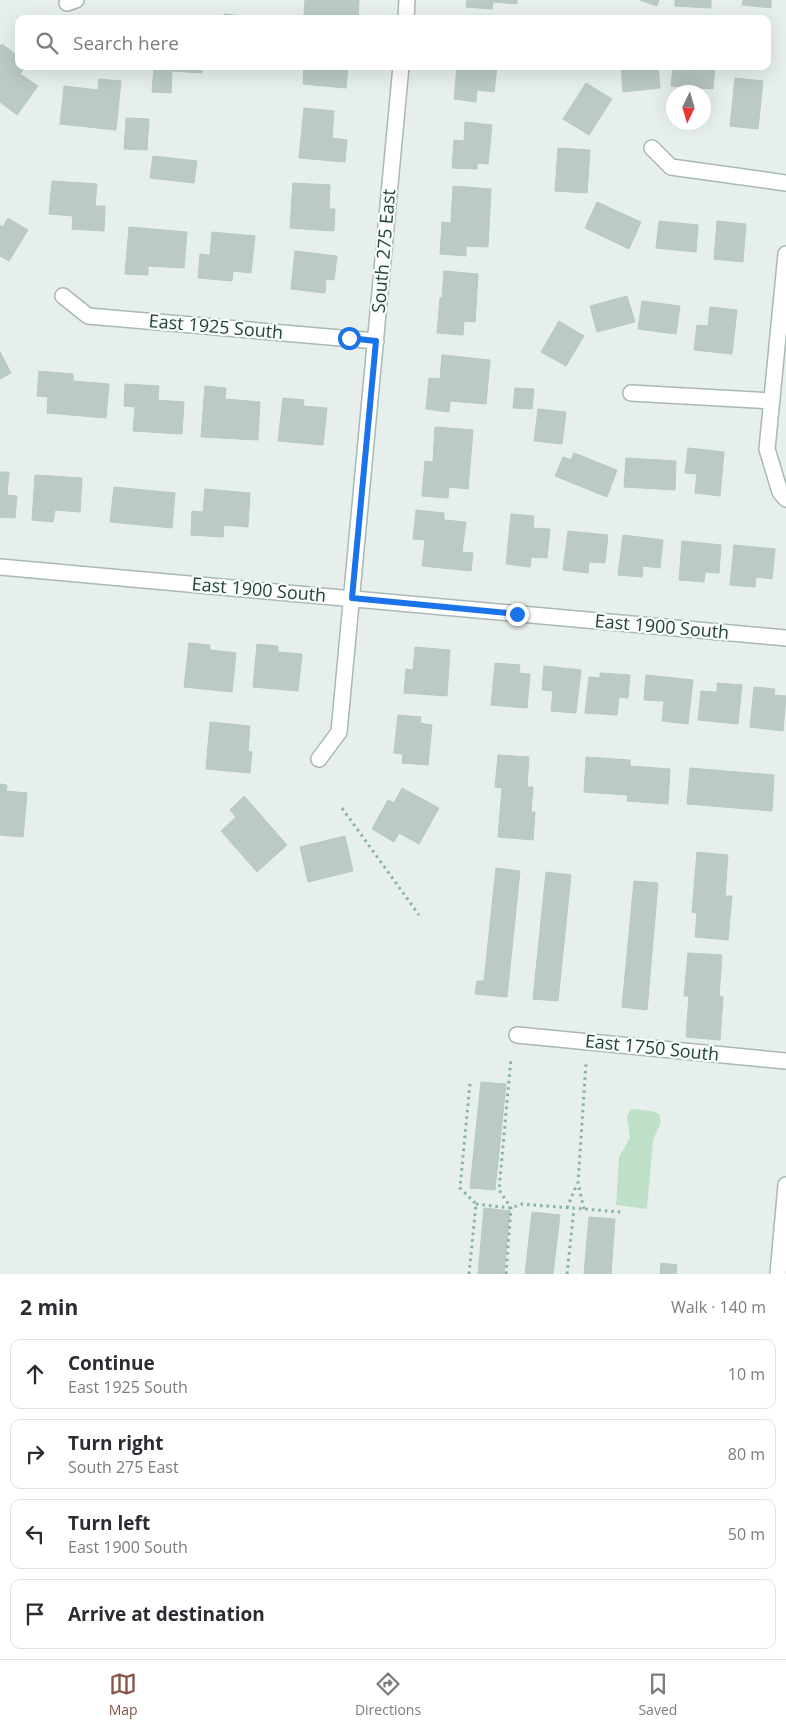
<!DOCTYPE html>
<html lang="en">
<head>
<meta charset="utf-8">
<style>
	:root { --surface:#fff; --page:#f7f7f7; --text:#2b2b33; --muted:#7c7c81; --line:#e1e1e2; --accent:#855347 }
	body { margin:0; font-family:"Open Sans",sans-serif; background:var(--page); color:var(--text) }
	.compass { position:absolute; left:666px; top:85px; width:45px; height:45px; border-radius:50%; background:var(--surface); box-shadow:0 5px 20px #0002; rotate:185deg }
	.stop { position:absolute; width:15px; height:15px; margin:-11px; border:4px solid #1a73e8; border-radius:50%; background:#fff }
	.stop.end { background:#1a73e8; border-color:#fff; box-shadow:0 1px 5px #0008 }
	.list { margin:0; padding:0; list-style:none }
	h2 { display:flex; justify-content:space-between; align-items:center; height:65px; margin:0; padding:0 20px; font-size:21px }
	h2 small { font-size:16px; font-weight:400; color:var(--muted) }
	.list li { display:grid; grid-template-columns:32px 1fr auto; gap:15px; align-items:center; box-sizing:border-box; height:70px; margin:0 10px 10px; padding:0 10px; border:1px solid var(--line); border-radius:10px }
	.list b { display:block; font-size:19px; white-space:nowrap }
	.list p { margin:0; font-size:16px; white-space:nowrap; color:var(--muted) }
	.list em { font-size:16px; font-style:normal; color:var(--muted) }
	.icon { flex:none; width:28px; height:28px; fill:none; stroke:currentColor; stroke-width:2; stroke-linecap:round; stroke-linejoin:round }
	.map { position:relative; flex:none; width:786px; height:1274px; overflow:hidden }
	.search { position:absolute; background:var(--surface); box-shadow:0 5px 20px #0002; left:15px; right:15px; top:15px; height:55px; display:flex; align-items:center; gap:12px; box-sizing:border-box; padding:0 18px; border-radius:10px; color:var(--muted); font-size:19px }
	.sheet { height:385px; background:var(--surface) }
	nav { display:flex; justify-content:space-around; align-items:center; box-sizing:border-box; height:70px; border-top:1px solid var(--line); background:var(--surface); font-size:14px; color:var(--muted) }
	nav a { display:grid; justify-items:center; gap:2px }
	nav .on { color:var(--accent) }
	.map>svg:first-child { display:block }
	.green { fill:#bfe0c8 }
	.building { fill:#bbcac4; stroke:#b8c9c2 }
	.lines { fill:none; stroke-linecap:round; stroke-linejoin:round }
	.minor-casing { stroke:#a8b8b2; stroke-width:18 }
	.path { stroke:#86b3a5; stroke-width:3; stroke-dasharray:2.5 4; stroke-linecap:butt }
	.minor { stroke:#fff; stroke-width:15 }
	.route { stroke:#1a73e8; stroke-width:6 }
	.labels { text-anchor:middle; stroke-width:4.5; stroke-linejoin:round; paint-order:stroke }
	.street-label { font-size:18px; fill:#24423a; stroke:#f7fbf9 }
</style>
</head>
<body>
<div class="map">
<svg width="786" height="1274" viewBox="0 0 786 1274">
	<rect width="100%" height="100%" fill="#e6efeb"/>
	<path class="green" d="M631,1109L652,1111L659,1114L661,1122L653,1140L647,1209L616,1205L619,1157L630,1138L627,1117Z"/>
	<path class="building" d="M305,0H359L358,19L304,16Z
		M467,0H517V4L493,2L492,9L466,7Z
		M640,0H659L657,6Z
		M675,0H711V8L675,6Z
		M743,0H771V8L742,5Z
		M224,14L243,16V19H223Z
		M2,44L19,57V66H26L20,74L38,86L17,115L0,102V46Z
		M154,66H202V73L172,71L171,93L152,92Z
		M304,66H348L346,88L303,84Z
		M464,66H497L494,92L477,90L476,102L454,99L457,67Z
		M621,66H658L660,88L623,92Z
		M673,66H715L713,89L671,86Z
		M735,78L763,81L758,129L730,126Z
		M99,79L121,81L116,130L60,124L64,86L98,90Z
		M586,83L612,99L589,135L563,119Z
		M304,108L334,111L332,138L347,140L345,162L299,158Z
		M126,118L149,119L147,150L124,149Z
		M465,122L492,125L488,164L477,163V169L452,168L454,140L464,141Z
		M558,148L590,150L587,193L555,191Z
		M153,156L197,161L194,183L150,178Z
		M52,181L97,184L95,206H105L104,231L72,229L73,216L49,214Z
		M293,183L330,185L329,209H335L334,231L290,228Z
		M453,186L491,189L488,247L466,246V256L440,254L442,222L451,223Z
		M597,202L641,222L629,249L585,228Z
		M8,218L28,230L9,261L0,256V225L3,227Z
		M659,221L698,225L696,252L656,248Z
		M717,221L746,224L743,262L714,259Z
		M129,227L187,232L184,268L148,266V275L125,274Z
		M212,232L255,236L251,273L233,271L232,281L198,278L200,254L210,255Z
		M295,251L337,256L334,280L326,279L325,293L291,289Z
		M444,271L478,274L475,322L464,321L463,335L437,333L440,298H442Z
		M627,296L635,322L597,332L590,306Z
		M642,301L680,306L676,334L638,329Z
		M710,307L737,310L732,354L694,350L697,325L708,326Z
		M559,321L584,336L566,366L541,352Z
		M0,352L11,373L0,379Z
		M442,355L490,360L486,404L450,401L449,412L426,409L429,378L440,379Z
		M39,371L73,374V381L109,384L106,418L47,413L48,397L37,396Z
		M125,384L159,386L158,400L184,402L182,434L133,431L135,407L124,406Z
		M205,386L226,388L225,399L260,402L258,440L201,437Z
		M515,388L534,389L532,409L513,408Z
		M283,398L304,400L303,406L327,408L323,445L278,441Z
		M538,409L566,412L562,444L534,441Z
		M435,427L473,430L468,489L449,487L448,498L422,496L425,461L433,462Z
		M688,448L724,452L720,496L695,493L697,474L685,473Z
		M574,453L617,470L607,497L555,476L563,457L571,460Z
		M626,458L676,461L675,490L624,487Z
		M0,472H9L7,495L17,496L15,518L0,517Z
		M35,475L82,478L80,512L55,510L53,522L32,520Z
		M114,487L175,493L172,528L110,522Z
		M205,489L250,493L248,527L224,525L223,537L191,535L192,511L203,512Z
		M416,510L444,513V520L466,522L462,552L473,553L471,571L422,566L425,540L413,539Z
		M511,514L534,516L533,528L550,529L547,558L531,557L530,567L506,564Z
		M568,531L608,535L605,563L589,562L588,573L563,570Z
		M623,535L663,540L660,568L643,566L642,577L618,575Z
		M682,541L721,545L719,573L705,572L704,582L679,580Z
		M734,545L775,549L772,579L756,577L755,587L730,585Z
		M189,643L210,645V650L236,653L232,692L184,687Z
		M257,644L278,646V652L302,654L298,691L253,687Z
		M415,647L450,650L447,696L404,693L406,669L413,670Z
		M495,663L520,665L519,673L530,674L527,708L491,705Z
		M544,666L581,670L576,713L551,711L553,691L542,690Z
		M600,673L630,675L628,698L619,697L617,715L585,713L589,677L600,678Z
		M646,675L693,680L688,724L662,721L664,701L644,700Z
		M717,683L742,685L738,724L698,720L701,691L717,692Z
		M754,687L775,689L774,695L786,696L783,731L750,727Z
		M398,715L421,717L420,723L432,725L428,765L402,763L403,754L394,753Z
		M210,722L250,726L248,751L252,752L250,773L206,769Z
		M498,755L529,757L527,787H533L531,812H535L533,840L498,837L502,788L495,787Z
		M586,757L630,760V766L670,769L668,804L627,801L628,795L584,792Z
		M690,768L774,775L772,811L687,804Z
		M0,784L7,785L6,791L27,793L23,837L0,835Z
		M402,788L439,808L419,844L399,833L394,842L372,829L388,800L394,803Z
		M244,796L287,845L257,872L221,831L236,817L230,810Z
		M345,836L353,871L308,882L300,847Z
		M697,852L728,855L725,896H732L728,940L695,937L697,913L692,912Z
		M496,868L520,871L507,997L475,994L477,981H484Z
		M546,872L571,875L558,1001L533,999Z
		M634,881L658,883L647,1010L622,1007Z
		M688,953L722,955L719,996L723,997L720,1040L686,1037L689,996H684Z
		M481,1082L506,1084L495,1190L470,1188Z
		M484,1208L510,1211L504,1274H478Z
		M532,1212L560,1215L553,1274H525Z
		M589,1217L615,1219L611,1274H584Z
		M661,1263L677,1265L676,1274H660Z"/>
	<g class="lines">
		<defs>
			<path id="minor" d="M67,3L76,0
				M406,19L407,0
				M652,148L671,167L786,183
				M786,254L767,449L780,492L786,499
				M63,296L88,316L376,341
				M631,393L772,401
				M0,567L786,638
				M319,759L339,732L401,66
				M517,1035L786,1061
				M778,1274L786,1185"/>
		</defs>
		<use href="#minor" class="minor-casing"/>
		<path class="path" d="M342,808L419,915
			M476,1204L511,1208L522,1204L621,1212
			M567,1208L577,1184
			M584,1209L578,1183L586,1063
			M469,1274L476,1204L460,1188L470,1083
			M506,1274L511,1208L499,1190L511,1058
			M567,1274L574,1209"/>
		<use href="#minor" class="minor"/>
	</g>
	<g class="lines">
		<path class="route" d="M349,338L376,341L352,598L517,614"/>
	</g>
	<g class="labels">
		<g class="street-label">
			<text transform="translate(384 251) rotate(-85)" y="6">South 275 East</text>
			<text transform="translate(216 327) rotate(5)" y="6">East 1925 South</text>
			<text transform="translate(259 590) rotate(5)" y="6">East 1900 South</text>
			<text transform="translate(662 627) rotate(5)" y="6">East 1900 South</text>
			<text transform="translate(652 1048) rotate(6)" y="6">East 1750 South</text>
		</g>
	</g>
</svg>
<svg class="compass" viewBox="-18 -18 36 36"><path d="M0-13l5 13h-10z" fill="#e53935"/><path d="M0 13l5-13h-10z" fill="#7c7c81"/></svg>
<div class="stop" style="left:349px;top:338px"></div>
<div class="stop end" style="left:517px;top:614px"></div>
<div class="search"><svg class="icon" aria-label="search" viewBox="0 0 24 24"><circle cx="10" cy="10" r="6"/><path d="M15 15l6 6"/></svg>Search here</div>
</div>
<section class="sheet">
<h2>2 min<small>Walk · 140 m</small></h2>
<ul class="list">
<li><svg class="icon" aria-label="ahead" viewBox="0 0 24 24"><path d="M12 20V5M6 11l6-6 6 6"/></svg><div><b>Continue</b><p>East 1925 South</p></div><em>10 m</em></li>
<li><svg class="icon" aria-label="right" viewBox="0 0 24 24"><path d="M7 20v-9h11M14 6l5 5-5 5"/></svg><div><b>Turn right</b><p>South 275 East</p></div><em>80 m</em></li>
<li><svg class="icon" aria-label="left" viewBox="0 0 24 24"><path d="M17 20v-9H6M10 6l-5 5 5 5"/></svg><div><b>Turn left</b><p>East 1900 South</p></div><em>50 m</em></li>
<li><svg class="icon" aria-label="arrive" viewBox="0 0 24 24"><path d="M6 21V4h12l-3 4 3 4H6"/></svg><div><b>Arrive at destination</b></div></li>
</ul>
</section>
<nav>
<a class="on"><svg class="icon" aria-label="map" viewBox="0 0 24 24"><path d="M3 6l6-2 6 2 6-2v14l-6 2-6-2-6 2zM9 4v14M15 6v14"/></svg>Map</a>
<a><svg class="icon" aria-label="directions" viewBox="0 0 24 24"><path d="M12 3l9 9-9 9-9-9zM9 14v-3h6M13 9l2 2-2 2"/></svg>Directions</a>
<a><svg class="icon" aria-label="saved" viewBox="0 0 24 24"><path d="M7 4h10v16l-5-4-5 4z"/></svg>Saved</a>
</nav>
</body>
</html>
